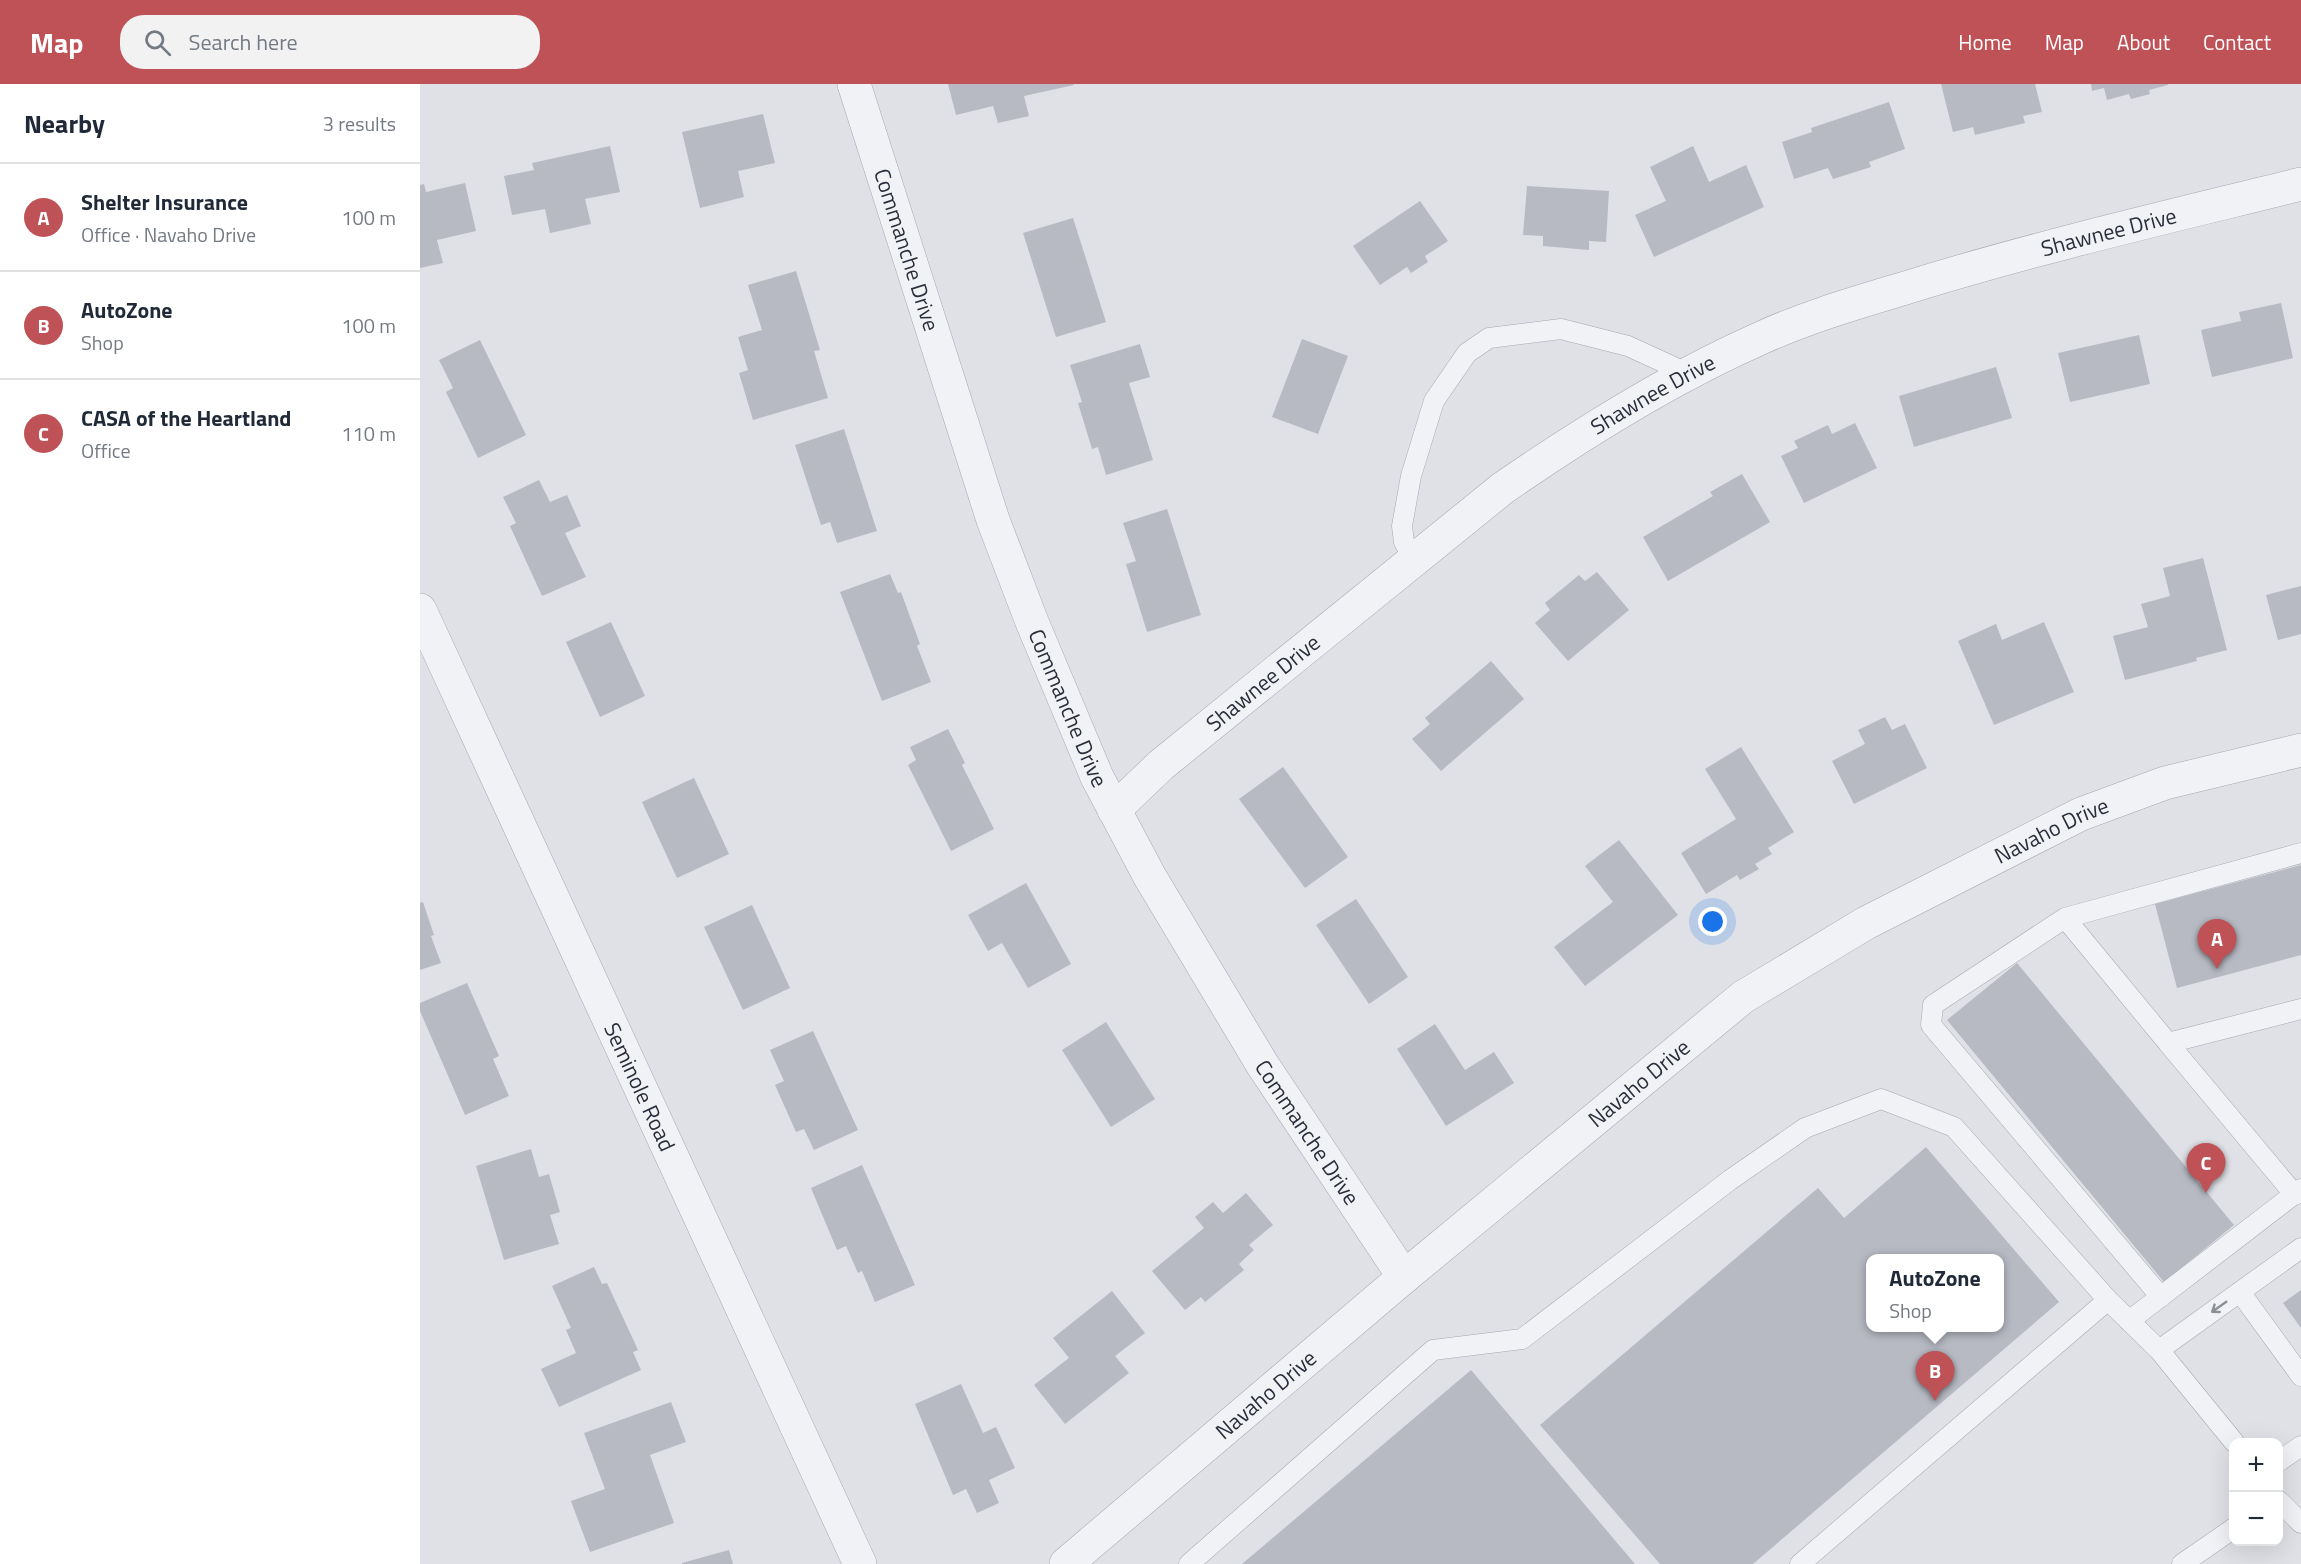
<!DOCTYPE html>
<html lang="en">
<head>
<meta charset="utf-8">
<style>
	:root { --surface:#fff; --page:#f2f2f3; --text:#1f2937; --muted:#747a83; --line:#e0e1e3; --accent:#be5257 }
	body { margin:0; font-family:"Titillium Web",sans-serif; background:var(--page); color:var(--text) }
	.controls { position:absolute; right:18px; bottom:18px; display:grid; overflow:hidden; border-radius:12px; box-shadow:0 6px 24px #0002 }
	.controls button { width:54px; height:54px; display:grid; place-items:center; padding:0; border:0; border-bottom:2px solid var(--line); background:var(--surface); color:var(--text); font:30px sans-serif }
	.you { position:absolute; left:1293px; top:838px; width:21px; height:21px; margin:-15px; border:4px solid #fff; border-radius:50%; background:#1a73e8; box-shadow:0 0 0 9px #1a73e833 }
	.badge { display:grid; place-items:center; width:39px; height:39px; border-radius:50%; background:var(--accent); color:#fff; font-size:20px; font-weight:700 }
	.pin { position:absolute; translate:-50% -50px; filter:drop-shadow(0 2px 3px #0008) }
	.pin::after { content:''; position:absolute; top:32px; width:21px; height:18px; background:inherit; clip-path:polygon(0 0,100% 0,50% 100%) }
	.popup { position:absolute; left:1446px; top:1170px; width:138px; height:78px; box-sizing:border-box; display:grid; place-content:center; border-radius:12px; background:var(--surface); filter:drop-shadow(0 2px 4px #0005); font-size:20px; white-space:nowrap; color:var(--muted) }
	.popup b { font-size:22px; color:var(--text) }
	.popup::after { content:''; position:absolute; left:50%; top:100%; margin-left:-12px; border:12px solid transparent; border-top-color:var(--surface) }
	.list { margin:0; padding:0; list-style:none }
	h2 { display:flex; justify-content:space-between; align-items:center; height:78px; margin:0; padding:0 24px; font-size:26px }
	h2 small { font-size:20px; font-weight:400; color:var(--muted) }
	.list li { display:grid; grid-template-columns:39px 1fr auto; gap:18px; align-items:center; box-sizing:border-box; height:108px; padding:0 24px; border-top:2px solid var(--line) }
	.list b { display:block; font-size:22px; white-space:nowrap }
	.list p { margin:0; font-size:20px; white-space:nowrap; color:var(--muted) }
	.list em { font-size:20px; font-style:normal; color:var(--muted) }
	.icon { flex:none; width:33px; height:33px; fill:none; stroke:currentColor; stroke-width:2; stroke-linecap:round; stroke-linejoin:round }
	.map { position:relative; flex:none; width:1881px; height:1480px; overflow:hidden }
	header { display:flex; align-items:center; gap:36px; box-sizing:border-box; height:84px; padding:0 30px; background:var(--accent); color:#fff }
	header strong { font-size:28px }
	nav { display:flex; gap:33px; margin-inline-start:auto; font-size:21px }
	.search { width:420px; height:54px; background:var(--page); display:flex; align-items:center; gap:15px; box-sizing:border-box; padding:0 21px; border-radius:24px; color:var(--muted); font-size:22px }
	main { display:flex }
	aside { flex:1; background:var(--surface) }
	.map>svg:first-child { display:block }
	.building { fill:#b7bac3; fill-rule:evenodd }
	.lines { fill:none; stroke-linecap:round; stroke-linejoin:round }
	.lane-casing { stroke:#a5a8b0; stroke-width:21 }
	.street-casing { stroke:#a5a8b0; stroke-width:34 }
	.lane { stroke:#f1f2f5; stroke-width:20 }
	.street { stroke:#f1f2f5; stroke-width:33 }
	.oneway { stroke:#8e9098 }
	.labels { text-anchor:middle; stroke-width:6; stroke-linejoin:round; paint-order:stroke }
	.street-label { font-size:22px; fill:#2a2e3c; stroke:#eef0f4 }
</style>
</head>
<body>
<header>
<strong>Map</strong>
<div class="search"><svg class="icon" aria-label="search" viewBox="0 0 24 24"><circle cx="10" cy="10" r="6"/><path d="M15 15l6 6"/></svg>Search here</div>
<nav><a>Home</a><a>Map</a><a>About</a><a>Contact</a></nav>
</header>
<main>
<aside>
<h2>Nearby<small>3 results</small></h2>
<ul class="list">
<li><span class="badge">A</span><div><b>Shelter Insurance</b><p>Office · Navaho Drive</p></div><em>100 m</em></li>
<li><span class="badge">B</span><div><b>AutoZone</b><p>Shop</p></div><em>100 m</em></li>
<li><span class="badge">C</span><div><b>CASA of the Heartland</b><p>Office</p></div><em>110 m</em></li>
</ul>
</aside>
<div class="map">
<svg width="1881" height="1480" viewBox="0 0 1881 1480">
	<rect width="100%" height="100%" fill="#dfe1e6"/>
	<path class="building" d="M528,0H653L654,1L604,12L609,32L578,39L573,22L536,31Z
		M1521,0H1615L1622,28L1603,32L1605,39L1555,51L1553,43L1533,48Z
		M1671,0H1748V1L1729,6L1730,10L1711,15L1709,10L1687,16L1684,4L1672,7Z
		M1469,18L1485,65L1449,78L1451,83L1413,95L1408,84L1374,95L1362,58L1392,48L1391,44Z
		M343,30L355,79L318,87L324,113L280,124L262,48Z
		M190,62L200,108L165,115L171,140L130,149L125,125L92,131L84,92L114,86L112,79Z
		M1273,62L1289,98L1326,81L1344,123L1234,173L1215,131L1246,117L1230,83Z
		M45,99L56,147L17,156L23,179L0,184V101L4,100L6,108Z
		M1107,102L1189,107L1186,158L1169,157V166L1123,162V152L1103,151Z
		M1000,117L1028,157L1005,172L1008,178L991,189L987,183L960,201L933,162Z
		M653,134L686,238L636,253L603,149Z
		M376,187L400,266L394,267L408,314L333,336L319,289L328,286L318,253L342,246L328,201Z
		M1861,219L1873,274L1792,293L1781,246L1821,237L1819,228Z
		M1719,251L1730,300L1650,318L1638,269Z
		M882,255L928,272L898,350L852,333Z
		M60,256L106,351L58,374L26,308L33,304L19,276Z
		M720,260L730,293L709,299L733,376L686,391L678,363L672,365L658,319L662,318L650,281Z
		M1576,283L1592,334L1494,363L1479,312Z
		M1435,339L1457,384L1384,419L1361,372L1378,364L1374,357L1408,341L1412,350Z
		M424,345L457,447L417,459L410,438L401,441L375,361Z
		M1322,390L1350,438L1248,497L1223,453L1293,412L1290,408Z
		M119,396L130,418L147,411L161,442L145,449L166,493L122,512L90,442L96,439L83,413Z
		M747,425L781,531L727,548L706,480L716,477L703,439Z
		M1783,474L1807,566L1776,574L1777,577L1705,596L1693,552L1728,543L1721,520L1750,512L1743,484Z
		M1177,488L1209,526L1148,577L1115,539L1130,526L1125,519L1159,491L1165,497Z
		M470,490L478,509L481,508L500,560L497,562L511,598L462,617L420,508Z
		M1881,502V550L1858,556L1846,511Z
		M191,538L225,612L180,633L146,558Z
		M1624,538L1654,608L1574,641L1538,557L1576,540L1582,556Z
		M1071,577L1104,615L1021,687L992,655L1010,640L1005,634Z
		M1465,633L1472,646L1485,640L1507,684L1434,720L1412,677L1445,660L1438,646Z
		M528,645L545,679L542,681L574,745L531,767L488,681L496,676L490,663Z
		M1321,663L1374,748L1348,764L1352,770L1335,780L1339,785L1320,796L1317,791L1286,810L1261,769L1316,735L1285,685Z
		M863,683L928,773L885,804L819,715Z
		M274,694L309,770L257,794L222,718Z
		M1199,756L1258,831L1165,902L1134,863L1193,818L1165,782Z
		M1881,781V871L1757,904L1735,820Z
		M606,799L651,880L608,904L582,859L568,867L548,831Z
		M936,815L988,893L949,920L896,841Z
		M3,818L14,851L11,852L21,879L0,886V819Z
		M332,821L370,904L323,926L284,843Z
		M1597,879L1814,1141L1744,1198L1527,936Z
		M47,899L79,972L73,975L89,1012L45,1031L0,927V919Z
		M686,938L735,1015L691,1043L642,966Z
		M1015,940L1045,986L1074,968L1094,999L1026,1042L977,965Z
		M393,947L438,1046L394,1066L384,1045L376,1048L355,1001L364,997L350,966Z
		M1506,1063L1639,1218L1333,1480H1240L1120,1341L1398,1104L1424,1134ZM1450,1174H1580V1244H1450Z
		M111,1065L119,1093L129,1090L140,1128L130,1131L139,1160L84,1176L56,1082Z
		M442,1081L495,1201L455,1218L442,1187L438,1189L426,1162L417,1166L391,1104Z
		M826,1109L853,1141L829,1161L834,1166L819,1180L824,1186L785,1218L781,1213L765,1226L732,1187L784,1144L775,1133L793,1118L803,1129Z
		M174,1183L182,1200L187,1199L218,1266L213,1268L221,1286L139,1323L121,1285L156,1269L146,1246L151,1244L132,1202Z
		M1881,1206V1244L1863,1219Z
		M692,1207L725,1249L695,1272L709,1289L645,1340L614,1301L649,1274L633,1254Z
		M1051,1286L1215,1480H822Z
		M541,1300L563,1349L576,1343L595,1384L569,1396L579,1419L557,1429L546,1405L533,1411L495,1320Z
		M251,1318L266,1358L230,1371L254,1439L170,1468L151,1417L185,1405L164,1349Z
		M309,1466L313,1480H262V1479Z"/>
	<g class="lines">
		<defs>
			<path id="lane" d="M994,476L984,458L982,442L991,392L1014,317L1047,269L1069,254L1141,245L1208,262L1269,290
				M1645,834L1748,959L1881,925
				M1748,959L1875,1111
				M1820,1208L1881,1292
				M1741,1213L1511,941L1513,921L1645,834L1881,769
				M1709,1237L1881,1105
				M1739,1266L1881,1164
				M1858,1378L1881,1362
				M1858,1416L1881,1439
				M769,1480L1013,1266L1102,1255L1310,1096L1385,1044L1461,1015L1534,1043L1688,1216L1739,1266L1814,1358
				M1380,1480L1688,1216
				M1762,1480L1814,1444"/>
			<g id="street">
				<path id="s1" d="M434,0L573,436L612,538L677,693L730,793L842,980L984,1193"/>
				<path id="s2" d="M0,526L440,1480"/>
				<path id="s3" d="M694,726L741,681L1083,404C1164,348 1250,294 1341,254C1391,231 1443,217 1495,201C1622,162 1752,132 1881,100"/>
				<path id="s4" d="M646,1480L984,1193L1323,913L1446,839L1661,730L1745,699L1881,666"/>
			</g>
		</defs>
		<use href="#lane" class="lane-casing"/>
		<use href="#street" class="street-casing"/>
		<use href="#lane" class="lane"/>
		<use href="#street" class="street"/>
	</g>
	<defs><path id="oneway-shaft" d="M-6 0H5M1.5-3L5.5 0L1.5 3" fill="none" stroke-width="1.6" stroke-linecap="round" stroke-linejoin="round" transform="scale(1.5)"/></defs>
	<use class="oneway" href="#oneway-shaft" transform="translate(1799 1223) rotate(145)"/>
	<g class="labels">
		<g class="street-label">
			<text dy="8" stroke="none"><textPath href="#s3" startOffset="1168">Shawnee Drive</textPath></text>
			<text dy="8" stroke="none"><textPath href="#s1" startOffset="174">Commanche Drive</textPath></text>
			<text dy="8" stroke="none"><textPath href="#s3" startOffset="682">Shawnee Drive</textPath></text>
			<text dy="8" stroke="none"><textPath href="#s3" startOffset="196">Shawnee Drive</textPath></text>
			<text dy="8" stroke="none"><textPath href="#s1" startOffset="660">Commanche Drive</textPath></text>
			<text dy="8" stroke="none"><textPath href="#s4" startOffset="1234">Navaho Drive</textPath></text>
			<text dy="8" stroke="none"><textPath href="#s4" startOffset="748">Navaho Drive</textPath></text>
			<text dy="8" stroke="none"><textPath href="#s2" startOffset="525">Seminole Road</textPath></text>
			<text dy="8" stroke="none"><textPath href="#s1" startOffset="1148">Commanche Drive</textPath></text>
			<text dy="8" stroke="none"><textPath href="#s4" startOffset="262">Navaho Drive</textPath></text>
		</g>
	</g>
</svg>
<div class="controls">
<button>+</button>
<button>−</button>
</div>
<div class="you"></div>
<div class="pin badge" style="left:1797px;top:885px">A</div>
<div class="pin badge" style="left:1515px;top:1317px">B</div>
<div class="popup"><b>AutoZone</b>Shop</div>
<div class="pin badge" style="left:1786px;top:1109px">C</div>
</div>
</main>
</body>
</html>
